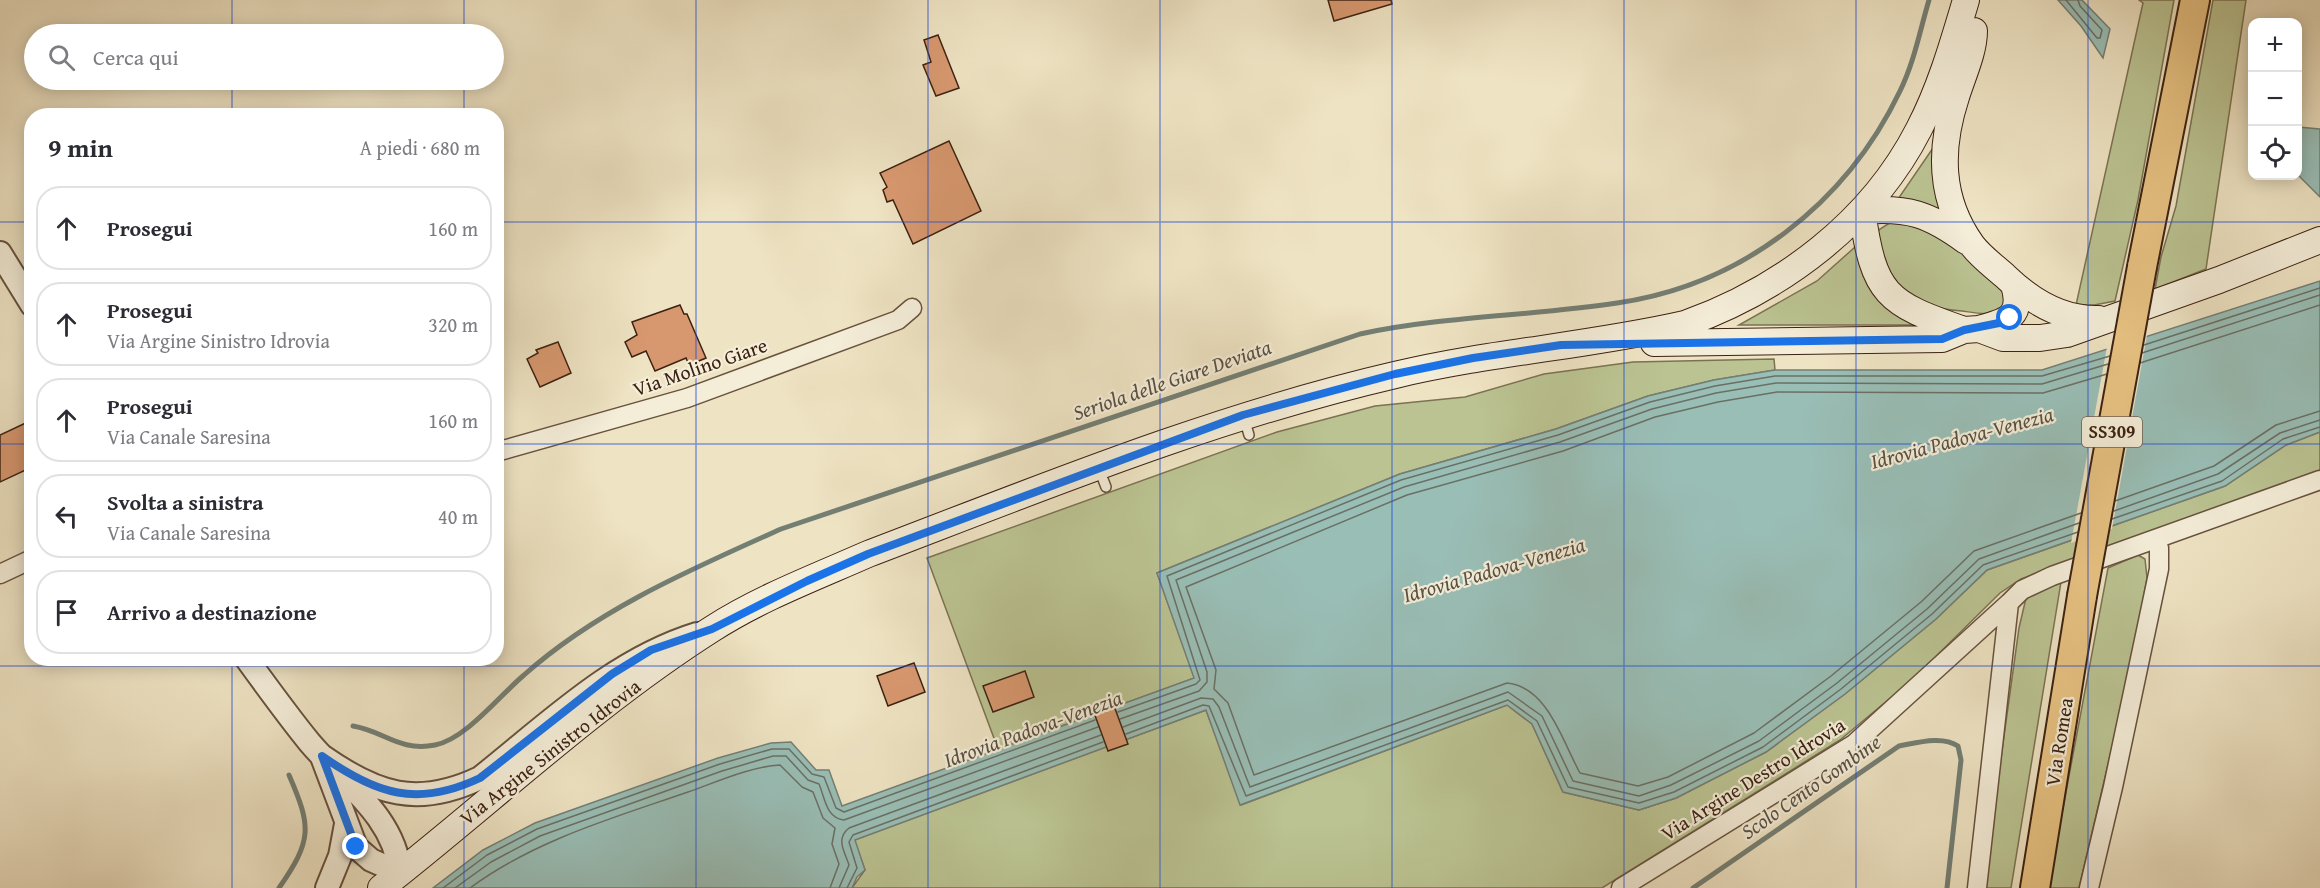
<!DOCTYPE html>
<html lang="it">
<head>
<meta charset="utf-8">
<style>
	:root { --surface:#fff; --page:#f2f2f3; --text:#2b2b33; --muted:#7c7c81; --line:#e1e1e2 }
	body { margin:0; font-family:"Gentium Book Plus",serif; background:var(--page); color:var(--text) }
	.controls { position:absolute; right:18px; top:18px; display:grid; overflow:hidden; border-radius:12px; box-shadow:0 3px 15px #0003 }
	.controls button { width:54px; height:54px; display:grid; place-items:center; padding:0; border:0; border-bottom:2px solid var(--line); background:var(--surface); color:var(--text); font:30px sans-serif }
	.stop { position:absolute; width:18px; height:18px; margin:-14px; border:4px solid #1a73e8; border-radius:50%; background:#fff }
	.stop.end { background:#1a73e8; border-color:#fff; box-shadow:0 2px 6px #0008 }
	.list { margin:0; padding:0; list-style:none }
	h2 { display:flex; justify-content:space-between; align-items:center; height:78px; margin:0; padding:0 24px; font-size:26px }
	h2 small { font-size:20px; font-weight:400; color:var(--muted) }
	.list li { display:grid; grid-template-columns:39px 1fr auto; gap:18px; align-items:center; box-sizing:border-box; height:84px; margin:0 12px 12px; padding:0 12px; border:2px solid var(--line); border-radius:24px }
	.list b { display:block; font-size:22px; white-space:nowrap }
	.list p { margin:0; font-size:20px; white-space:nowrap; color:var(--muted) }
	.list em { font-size:20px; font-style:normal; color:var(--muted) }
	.icon { flex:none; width:33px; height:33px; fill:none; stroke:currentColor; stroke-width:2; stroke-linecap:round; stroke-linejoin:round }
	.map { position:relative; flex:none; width:2320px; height:888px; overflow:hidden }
	.search { position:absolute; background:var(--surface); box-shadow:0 3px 15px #0003; left:24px; top:24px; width:480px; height:66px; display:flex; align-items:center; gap:15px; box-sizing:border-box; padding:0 21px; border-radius:33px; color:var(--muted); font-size:22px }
	.panel { position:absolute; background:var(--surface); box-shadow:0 3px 15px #0003; left:24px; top:108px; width:480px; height:558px; border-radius:24px }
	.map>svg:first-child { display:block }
	.green { fill:#bbc392; stroke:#7c7252; stroke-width:1.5 }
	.water { fill:#99beb6; stroke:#747f74; stroke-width:1.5 }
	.pier { fill:#eee3c3 }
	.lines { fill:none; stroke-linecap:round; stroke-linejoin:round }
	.shore { stroke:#6a7064; stroke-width:1.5 }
	.stream { stroke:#747f74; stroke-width:5 }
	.building { fill:#d8986f; stroke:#3c2112; stroke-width:1.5 }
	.service-casing { stroke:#68523e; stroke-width:12 }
	.minor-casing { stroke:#68523e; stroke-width:21 }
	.tertiary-casing { stroke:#68523e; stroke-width:26 }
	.secondary-casing { stroke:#3c2112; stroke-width:28 }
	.primary-casing { stroke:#3c2112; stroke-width:32 }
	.service { stroke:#f4edd8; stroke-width:9 }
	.minor { stroke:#f4edd8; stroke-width:18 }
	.tertiary { stroke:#f4edd8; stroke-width:22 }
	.secondary { stroke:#f4edd8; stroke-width:26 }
	.primary { stroke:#e7c282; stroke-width:28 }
	.primary-bridge-casing { stroke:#3c2112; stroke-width:32; stroke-linecap:butt }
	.primary-bridge { stroke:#e7c282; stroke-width:28 }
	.route { stroke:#1a73e8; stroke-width:8 }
	.grid { fill:none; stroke:#1d4ed8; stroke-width:1.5; stroke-opacity:0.55 }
	.labels { text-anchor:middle; stroke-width:4.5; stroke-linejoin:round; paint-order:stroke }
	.shield { fill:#f4edd8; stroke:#735e4d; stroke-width:1.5 }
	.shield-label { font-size:18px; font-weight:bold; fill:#3c2112 }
	.street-label { font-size:20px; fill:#3c2112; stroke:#f4edd8 }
	.water-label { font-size:21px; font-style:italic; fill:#585043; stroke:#f4edd8 }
</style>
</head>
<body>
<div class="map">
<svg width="2320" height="888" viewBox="0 0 2320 888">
	<rect width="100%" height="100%" fill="#eee3c3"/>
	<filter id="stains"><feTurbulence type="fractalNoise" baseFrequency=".00333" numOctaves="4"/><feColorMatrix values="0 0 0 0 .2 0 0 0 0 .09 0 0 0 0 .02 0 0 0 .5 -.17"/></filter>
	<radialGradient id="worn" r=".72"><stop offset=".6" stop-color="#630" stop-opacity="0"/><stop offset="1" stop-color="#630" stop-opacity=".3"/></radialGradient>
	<path class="green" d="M2139,0H2174L2138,200L2115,301L2094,305H2076L2143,3Z
		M2213,0H2246L2206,269L2155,289L2161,257L2176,206Z
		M1933,148L1944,213L1898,199Z
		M1891,222C1939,223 1973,263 2007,294L2003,310C1990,316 1976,313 1962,311C1933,309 1907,302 1890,276C1882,264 1881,244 1877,231Z
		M1855,247C1867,289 1878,303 1915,325H1739L1817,281Z
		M1774,359L1775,370L1714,380L1648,396L1556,429L1400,474L1157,573L1195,678L998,749L927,558L1277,432L1375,406L1465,397L1544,374L1633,362Z
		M2320,432V470L2021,579L2000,593L1912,680L1840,740L1602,888H852L865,870L854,840L1206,710L1241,805L1507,705L1532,724L1563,792L1639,810L1676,798L1766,752L1845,694L1936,619L1987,570L2225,486L2286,445Z
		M2138,555L2145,559L2147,578L2132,662L2079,888H2048L2108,568Z
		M2061,582L2011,888H1983L2019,628L2026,598Z"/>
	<path class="water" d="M2058,0H2082L2110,29L2103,58L2081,26Z
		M2298,127L2320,129V197L2298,175Z
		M2320,281V432L2286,445L2225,486L1987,570L1936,619L1845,694L1766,752L1676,798L1639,810L1563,792L1532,724L1507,705L1240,805L1206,710L855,840L865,870L857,877L852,888H433L483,850L535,823L718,758L771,743L791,742L816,770H829L842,806L1194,678L1157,573L1400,474L1556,429L1648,396L1714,380L1775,370H2042Z"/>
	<path class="pier" d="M2147,335L2112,529L2071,543L2107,347Z"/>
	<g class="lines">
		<path class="shore" d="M2066,0L2097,38H2100L2102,30L2080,6L2078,0
			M2144,345L2320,288
			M2142,353L2320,295
			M2140,363L2320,305
			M2115,501L2214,466L2276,425L2320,411
			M2114,511L2218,474L2280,433L2320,420
			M2081,513L1974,551L1921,602L1831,676L1754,733L1668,777L1638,786L1580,773C1563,743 1548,687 1507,683L1254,775L1228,703L1214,689L1216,670L1186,587L1407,495L1563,451L1655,417L1718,402L1777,392L2043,393L2107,374
			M2112,519L2222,481L2283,439L2320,427
			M1118,712L1196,684L1200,680L1167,576L1401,480L1558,435L1650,402L1715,386L1775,376H2042L2110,356
			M1120,719L1199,691L1207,682V672L1176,580L1404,487L1560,442L1652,409L1716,393L1776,383L2042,384L2108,364
			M1123,727L1201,698L1213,699L1219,707L1250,787L1508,692L1542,716L1573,781L1639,796L1671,785L1759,741L1837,683L1927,609L1979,559L2079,523
			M1126,734L1203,705L1209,706L1246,796L1508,700L1537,721L1568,787L1639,803L1674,792L1763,747L1841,689L1932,614L1983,565L2078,532
			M443,888L487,855L537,829L720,764L772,749H789L812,774L824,777L836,808L844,812L1095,720
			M455,888L491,862L540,836L722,771L773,756H786L808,780L819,784C825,798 826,818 844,820L1098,727
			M470,888C535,840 613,818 688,792C714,783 752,766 780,765L802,787L813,792L823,818L835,828L832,844L839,864L830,888
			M839,888L849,865C845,852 835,839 849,828L1101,735
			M847,888L857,868L849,842L853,835L1103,742"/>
		<path class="stream" d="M353,726C384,731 399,752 435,745C466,739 500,695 524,675C598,609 692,569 781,529L1360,334C1444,316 1531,316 1617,303C1742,285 1846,204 1900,91C1914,63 1920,30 1929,0
			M279,888C312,840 312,828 289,775
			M1693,888L1899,746C1916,743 1942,735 1958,746L1961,760L1947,888"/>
	</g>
	<path class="building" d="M1328,0H1391L1392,4L1334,21Z
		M938,35L959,88L936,96L923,65L931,62L924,40Z
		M949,141L981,211L913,244L893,200L887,202L883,190L887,187L880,173Z
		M680,305L684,314H687L706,358L689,365L686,358L655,371L646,351L632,357L625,342L637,335L632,322Z
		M558,342L571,373L540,387L527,359L538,353L536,350Z
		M32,420V467L0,482V435Z
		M914,663L925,692L888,706L877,676Z
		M1025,671L1034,697L993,712L983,686Z
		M1113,703L1128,744L1108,751L1093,710Z"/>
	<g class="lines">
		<defs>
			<path id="service" d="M1244,418L1249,435
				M1099,469L1106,487"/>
			<path id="minor" d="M496,452L687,398L898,320L912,308
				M0,574L32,559
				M1621,888L1854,744L2009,603
				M1977,888L2009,603L2022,590L2052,576L2320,480
				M2089,888L2113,787L2159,569V548L2155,540"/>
			<path id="tertiary" d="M0,253L32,305
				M246,658C267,687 288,716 310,743C344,783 395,817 400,873L371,860L356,847L322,757
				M322,756C376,794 417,808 480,778C548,724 613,660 697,634
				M327,888L340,856L346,824"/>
			<path id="secondary" d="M1974,31C1974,52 1962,77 1956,97C1939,149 1939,199 1972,245C1981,257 1995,267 2006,277C2032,302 2063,320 2099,319
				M1862,211C1874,295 1886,303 1964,330
				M1862,211C1908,207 1929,214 1966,241
				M1979,329C2005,322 2024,318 2014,285
				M1654,343L1942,339L1964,330L1979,329L2003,338H2040L2067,334L2219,280L2320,240
				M381,888C491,802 594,704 712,629C760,598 816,577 868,554C1041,488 1214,417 1395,375C1491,352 1589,346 1685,324C1782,289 1871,223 1919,129C1940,89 1953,44 1966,0"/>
			<path id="primary" d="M2142,267L2195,0
				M2035,888L2082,596"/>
		</defs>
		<use href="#service" class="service-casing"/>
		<use href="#minor" class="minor-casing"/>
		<use href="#tertiary" class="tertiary-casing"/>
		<use href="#secondary" class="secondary-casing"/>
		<use href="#primary" class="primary-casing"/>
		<use href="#service" class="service"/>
		<use href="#minor" class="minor"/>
		<use href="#tertiary" class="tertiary"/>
		<use href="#secondary" class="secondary"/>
		<use href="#primary" class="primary"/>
		<defs>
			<path id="primary-bridge" d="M2082,596L2142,267"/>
		</defs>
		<use href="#primary-bridge" class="primary-bridge-casing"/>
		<use href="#primary-bridge" class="primary-bridge"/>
	</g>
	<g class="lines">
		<path class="route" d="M356,847L322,756C376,794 417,808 480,778L612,674L651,650L712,629L807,581L868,554L1243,415L1395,374L1473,358L1561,345L1942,339L1964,330L2004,322L2010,318"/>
	</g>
	<path class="grid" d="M232,0V34M464,0V34M696,0V888M928,0V888M1160,0V888M1392,0V888M1624,0V888M1856,0V888M2088,0V888M232,80V116M464,80V116M0,222H32M496,222H2320M0,444H32M496,444H2320M232,658V888M464,658V888M0,666H2320"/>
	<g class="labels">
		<rect class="shield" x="2082" y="417" width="60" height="30" rx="4.5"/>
		<g class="shield-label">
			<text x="2112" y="438">SS309</text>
		</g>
		<g class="street-label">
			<text transform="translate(700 367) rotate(-19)" y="7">Via Molino Giare</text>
			<text transform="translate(2059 742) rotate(-81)" y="7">Via Romea</text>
			<text transform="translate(550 752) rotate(-38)" y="7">Via Argine Sinistro Idrovia</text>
			<text transform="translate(1753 779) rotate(-32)" y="7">Via Argine Destro Idrovia</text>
		</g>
		<g class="water-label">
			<text transform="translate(1172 380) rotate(-19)" y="7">Seriola delle Giare Deviata</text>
			<text transform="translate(1962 438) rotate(-15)" y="7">Idrovia Padova-Venezia</text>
			<text transform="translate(1494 570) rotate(-16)" y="7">Idrovia Padova-Venezia</text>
			<text transform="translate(1033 729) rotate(-20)" y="7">Idrovia Padova-Venezia</text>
			<text transform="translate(1811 787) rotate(-35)" y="7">Scolo Cento Gombine</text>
		</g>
	</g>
	<rect width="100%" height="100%" filter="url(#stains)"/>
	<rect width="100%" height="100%" fill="url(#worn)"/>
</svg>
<div class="controls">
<button>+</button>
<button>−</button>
<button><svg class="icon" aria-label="locate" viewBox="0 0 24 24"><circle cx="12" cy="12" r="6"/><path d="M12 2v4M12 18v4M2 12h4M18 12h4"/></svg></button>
</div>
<div class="stop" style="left:2010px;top:318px"></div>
<div class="stop end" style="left:356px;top:847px"></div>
<div class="search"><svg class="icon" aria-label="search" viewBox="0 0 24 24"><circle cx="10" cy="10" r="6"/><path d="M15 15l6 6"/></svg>Cerca qui</div>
<section class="panel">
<h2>9 min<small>A piedi · 680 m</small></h2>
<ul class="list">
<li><svg class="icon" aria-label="ahead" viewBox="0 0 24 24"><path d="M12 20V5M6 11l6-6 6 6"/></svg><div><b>Prosegui</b></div><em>160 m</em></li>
<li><svg class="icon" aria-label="ahead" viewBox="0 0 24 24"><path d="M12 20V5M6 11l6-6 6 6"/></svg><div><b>Prosegui</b><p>Via Argine Sinistro Idrovia</p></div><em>320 m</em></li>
<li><svg class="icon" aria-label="ahead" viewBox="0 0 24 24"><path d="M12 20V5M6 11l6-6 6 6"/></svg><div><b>Prosegui</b><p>Via Canale Saresina</p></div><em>160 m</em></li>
<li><svg class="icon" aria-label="left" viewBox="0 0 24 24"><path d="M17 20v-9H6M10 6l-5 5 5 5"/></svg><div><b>Svolta a sinistra</b><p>Via Canale Saresina</p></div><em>40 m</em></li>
<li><svg class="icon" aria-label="arrive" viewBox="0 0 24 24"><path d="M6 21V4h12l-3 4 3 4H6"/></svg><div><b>Arrivo a destinazione</b></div></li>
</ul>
</section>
</div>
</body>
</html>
